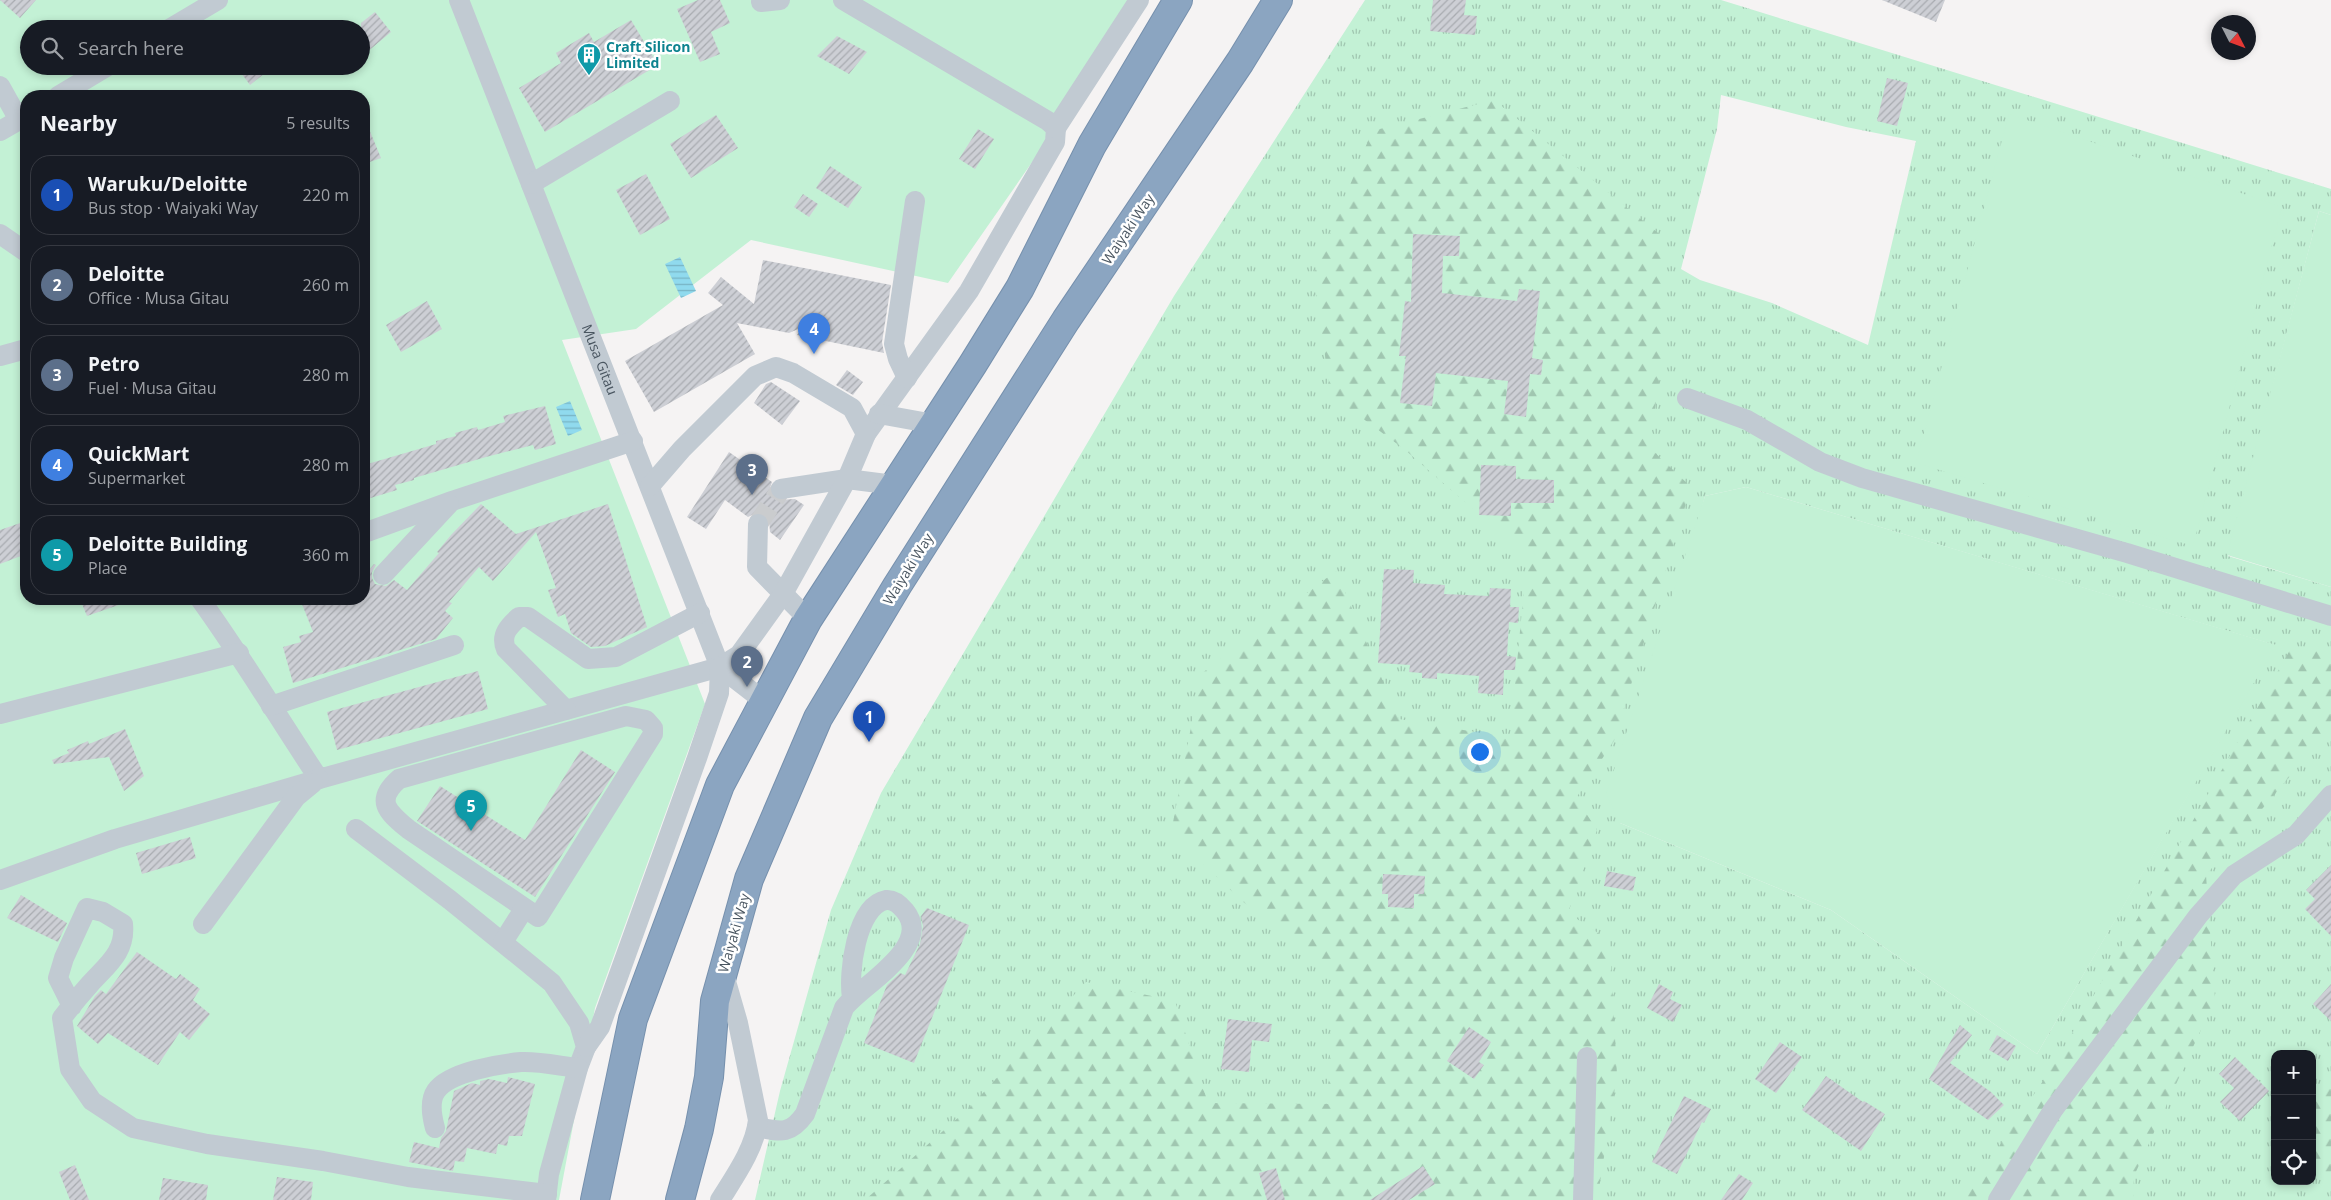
<!DOCTYPE html>
<html lang="en">
<head>
<meta charset="utf-8">
<style>
	:root { --surface:#171b24; --page:#242831; --text:#f1f3f6; --muted:#9ea1a6; --line:#363941; --accent:#1a73e8 }
	body { margin:0; font-family:"Open Sans",sans-serif; background:var(--page); color:var(--text) }
	.controls { position:absolute; right:15px; bottom:15px; display:grid; overflow:hidden; border-radius:10px; box-shadow:0 2px 8px #0003 }
	.controls button { width:45px; height:45px; display:grid; place-items:center; padding:0; border:0; border-bottom:1px solid var(--line); background:var(--surface); color:var(--text); font:25px sans-serif }
	.compass { position:absolute; left:2211px; top:15px; width:45px; height:45px; border-radius:50%; background:var(--surface); box-shadow:0 2px 8px #0003; rotate:132deg }
	.you { position:absolute; left:1479px; top:751px; width:18px; height:18px; margin:-12px; border:4px solid #fff; border-radius:50%; background:#1a73e8; box-shadow:0 0 0 8px #1a73e833 }
	.badge { display:grid; place-items:center; width:32px; height:32px; border-radius:50%; background:var(--accent); color:#fff; font-size:16px; font-weight:700 }
	.pin { position:absolute; translate:-50% -41px; filter:drop-shadow(0 1px 2px #0008) }
	.pin::after { content:''; position:absolute; top:26px; width:18px; height:15px; background:inherit; clip-path:polygon(0 0,100% 0,50% 100%) }
	.list { margin:0; padding:0; list-style:none }
	h2 { display:flex; justify-content:space-between; align-items:center; height:65px; margin:0; padding:0 20px; font-size:21px }
	h2 small { font-size:16px; font-weight:400; color:var(--muted) }
	.list li { display:grid; grid-template-columns:32px 1fr auto; gap:15px; align-items:center; box-sizing:border-box; height:80px; margin:0 10px 10px; padding:0 10px; border:1px solid var(--line); border-radius:20px }
	.list b { display:block; font-size:19px; white-space:nowrap }
	.list p { margin:0; font-size:16px; white-space:nowrap; color:var(--muted) }
	.list em { font-size:16px; font-style:normal; color:var(--muted) }
	.icon { flex:none; width:28px; height:28px; fill:none; stroke:currentColor; stroke-width:2; stroke-linecap:round; stroke-linejoin:round }
	.map { position:relative; flex:none; width:2331px; height:1200px; overflow:hidden }
	.search { position:absolute; background:var(--surface); box-shadow:0 2px 8px #0003; left:20px; top:20px; width:350px; height:55px; display:flex; align-items:center; gap:12px; box-sizing:border-box; padding:0 18px; border-radius:28px; color:var(--muted); font-size:19px }
	.panel { position:absolute; background:var(--surface); box-shadow:0 2px 8px #0003; left:20px; top:90px; width:350px; height:515px; border-radius:20px }
	.map>svg:first-child { display:block }
	.grass { fill:url(#grass-tufts); fill-rule:evenodd }
	.forest { fill:url(#forest-firs) }
	.garden { fill:#c3f1d5; fill-rule:evenodd }
	.water { fill:url(#water-rules) }
	.building { fill:url(#building-hatch) }
	.lines { fill:none; stroke-linecap:round; stroke-linejoin:round }
	.minor-tunnel { stroke:#caccce; stroke-width:20; stroke-dasharray:20 10; stroke-linecap:butt }
	.highway-casing { stroke:#7690ad; stroke-width:30 }
	.minor { stroke:#c1cad2; stroke-width:20 }
	.highway { stroke:#8ba5c1; stroke-width:28 }
	.labels { text-anchor:middle; stroke-width:5; stroke-linejoin:round; paint-order:stroke }
	.culture-label { font-size:14px; font-weight:bold; fill:#0d838f; stroke:#fff; text-anchor:start }
	.street-label { font-size:14px; fill:#4a5661; stroke:#fff }
</style>
</head>
<body>
<div class="map">
<svg width="2331" height="1200" viewBox="0 0 2331 1200">
	<defs>
		<pattern id="grass-tufts" width="24" height="20" patternUnits="userSpaceOnUse" patternTransform="scale(1.25)"><rect width="24" height="20" fill="#c3f1d5"/><path d="M3 7l-1-3M5 7V3M7 7l1-3M15 17l-1-3M17 17v-4M19 17l1-3" fill="none" stroke="#a0c6b0"/></pattern>
		<pattern id="forest-firs" width="22" height="20" patternUnits="userSpaceOnUse" patternTransform="scale(1.25)"><rect width="22" height="20" fill="#c3f1d5"/><path d="M5 1l3.5 6h-7zM16 11l3.5 6h-7z" fill="#a0c6b0"/></pattern>
		<pattern id="water-rules" width="6" height="5" patternUnits="userSpaceOnUse" patternTransform="scale(1.25)"><rect width="6" height="5" fill="#90daee"/><path d="M0 2.5h6" fill="none" stroke="#78b4c4"/></pattern>
		<pattern id="building-hatch" width="6" height="6" patternUnits="userSpaceOnUse" patternTransform="scale(1.25)"><rect width="6" height="6" fill="#cdcfd5"/><path d="M-1 1l2-2M0 6l6-6M5 7l2-2" fill="none" stroke="#a8abb0"/></pattern>
	</defs>
	<rect width="100%" height="100%" fill="#f5f3f3"/>
	<path class="grass" d="M1365,0H1721L2331,189V215L2319,211L2228,556L2331,587V1200H755L780,1091L831,910L881,793L1174,296ZM1721,95L1846,127L1916,141L1868,345L1772,303L1700,280L1681,269L1717,129ZM1746,487L2275,645L2037,1054L1831,910L1620,823L1705,496ZM2275,1054H2312V1181H2275Z"/>
	<path class="forest" d="M1494,100L1663,237L1661,369L1649,447L1691,487L1614,741L1576,798L1597,830L1568,913L1610,941L1617,1075L1600,1182L1595,1200H865L969,1108L1086,982L1175,1001L1208,1103L1328,1104L1333,972L1242,901L1171,833L1201,674L1336,571L1399,719L1510,738L1527,556L1404,449L1331,395L1313,276L1372,131Z
		M2291,648L2331,653V728L2206,875L2215,999L2134,1176L2133,1200H1945L1971,1188L2057,1060Z
		M2329,1088L2331,1089V1182L2312,1172V1106Z"/>
	<path class="garden" d="M0,0H1145L948,283L751,240L636,329L562,340L705,704L595,1008L559,1200H0ZM29,29H361V66H29ZM26,96H364V599H26Z
		M2009,114L2282,207L2193,546L1916,463Z
		M2319,211L2331,215V587L2227,555Z
		M1746,487L2276,645L2037,1054L1831,910L1620,823L1606,794L1705,496Z"/>
	<path class="water" d="M680,257L696,291L681,298L665,264Z
		M570,401L582,430L568,436L556,407Z"/>
	<path class="building" d="M0,0H36L20,18Z
		M698,0H720L730,23L711,32L720,54L700,62L677,9Z
		M1433,0H1466L1464,15L1477,16L1475,35L1430,31Z
		M1882,0H1945L1936,22Z
		M375,12L391,32L361,57V23Z
		M631,20L658,65L545,132L519,88L561,63L556,53L589,33L594,42Z
		M837,36L867,52L849,74L817,56Z
		M236,66H274L250,85Z
		M1887,78L1908,83L1897,126L1877,121Z
		M716,115L738,148L691,178L670,144Z
		M364,117L381,158L364,164Z
		M978,129L994,139L975,169L959,159Z
		M830,166L862,187L848,208L816,188Z
		M646,174L670,219L640,235L616,190Z
		M803,194L818,204L809,217L794,207Z
		M1413,234L1460,236L1459,256H1443L1442,293L1517,301L1519,289L1540,291L1532,358L1543,360L1541,375L1530,374L1526,417L1504,414L1508,381L1436,373L1432,406L1400,403L1406,356H1399L1405,301L1411,302Z
		M763,260L891,285L882,342L884,353L797,335L803,327L789,333L737,323L755,354L654,412L625,361L723,305L708,293L721,277L754,304Z
		M427,301L442,329L401,352L386,325Z
		M847,370L863,382L853,395L836,385Z
		M771,382L800,401L782,425L754,403L766,384Z
		M545,406L556,444L535,450L533,445L486,457L414,478V480L395,485L397,490L364,500V465L436,444V441L456,436L455,433L477,427L478,430L505,422L503,416Z
		M729,452L772,482L769,491L776,500L795,499L804,505L780,540L770,532L769,519L765,514L758,512L748,517L725,500L706,529L687,517Z
		M1481,465L1516,466V479L1554,480V503H1511V516L1479,515Z
		M481,504L516,534L608,504L647,627L605,646L591,647L571,633L565,614L558,617L548,590L556,588L536,532L493,581L479,567L449,602L452,603L445,611L453,618L436,639L293,683L283,647L301,642L299,636L313,632L300,599H364V576L374,564L376,565L372,572V578L375,584L386,586L394,580L407,590L439,553L437,552L451,535Z
		M26,521V554L0,564V530Z
		M1384,569L1414,570L1413,583L1445,585L1444,594L1489,596L1490,588L1511,589L1510,607H1519L1518,623L1509,622L1507,656L1516,657L1515,670H1504L1503,695L1478,693L1479,676L1437,673V679L1422,678V673L1409,672L1410,665L1378,663Z
		M80,599H130V601L87,616Z
		M478,671L488,709L337,750L327,712Z
		M125,729L144,776L124,791L109,757L54,764L52,760L69,753L67,750L88,741L89,744Z
		M581,750L615,772L535,897L417,821L440,786L525,840Z
		M190,837L196,858L142,874L136,853Z
		M2331,865V936L2305,909L2315,899L2306,890Z
		M1607,871L1636,877L1633,891L1604,886Z
		M1383,874L1425,876L1424,894H1414V908L1388,907V894H1382Z
		M21,895L67,923L58,942L7,918Z
		M927,908L969,925L914,1063L864,1043L887,985L900,973L905,975L920,944L923,926L921,916Z
		M137,952L176,979L180,974L200,989L193,1000L210,1014L189,1040L180,1032L158,1065L108,1033L98,1044L77,1026L95,996L101,990L106,994Z
		M1659,984L1673,992L1670,999L1682,1005L1673,1022L1647,1008Z
		M2331,984V1021L2313,1004Z
		M1228,1019L1272,1024L1269,1042L1252,1040L1249,1072L1221,1069Z
		M1960,1025L1972,1035L1950,1063L1991,1092L2004,1105L1988,1120L1929,1079Z
		M1469,1027L1491,1042L1479,1062L1484,1065L1474,1079L1447,1061Z
		M1997,1035L2016,1046L2008,1061L1989,1050Z
		M1780,1042L1802,1057L1776,1093L1755,1079Z
		M2235,1057L2269,1091L2240,1121L2220,1102L2234,1088L2219,1074Z
		M1826,1076L1863,1102L1864,1101L1885,1114L1861,1151L1802,1110Z
		M508,1077L535,1084L522,1136H509L507,1146L498,1144L496,1154L467,1148L464,1162L455,1161L453,1171L409,1162L414,1142L439,1148L441,1138L446,1131L454,1091L472,1083L480,1085V1081L489,1079L507,1083Z
		M1684,1096L1711,1109L1704,1123L1702,1122L1677,1174L1652,1162Z
		M75,1165L89,1200H70L59,1172Z
		M1423,1166L1435,1184L1409,1200H1370Z
		M1276,1168L1285,1200H1267L1259,1173Z
		M1739,1174L1753,1183L1742,1200H1721Z
		M277,1177L313,1182L311,1200H273Z
		M163,1178L208,1185L206,1200H159Z"/>
	<g class="lines">
		<path class="minor-tunnel" d="M758,524L781,489"/>
		<defs>
			<path id="highway" d="M595,1200L633,1019L720,785L808,619L973,364L1020,288L1092,145L1178,0
				M680,1200L699,1129L709,1077L715,1001L749,879L818,718L897,586L1066,320L1240,62L1278,0"/>
		</defs>
		<use href="#highway" class="highway-casing"/>
		<g class="minor">
			<path id="s1" d="M459,0L720,667L764,701"/>
			<path d="M843,0L1048,121L1056,128L1055,142L969,291L866,434"/>
			<path d="M761,2L780,0"/>
			<path d="M169,29L218,0"/>
			<path d="M0,86L19,120"/>
			<path d="M58,96L108,66"/>
			<path d="M1056,128L1139,0"/>
			<path d="M0,131L26,116"/>
			<path d="M531,184L670,101"/>
			<path d="M0,234L26,252"/>
			<path d="M0,356L26,349"/>
			<path d="M907,378L898,359L894,344L915,201"/>
			<path d="M1687,398L1747,420L1820,462L1862,478L2127,553L2331,616"/>
			<path d="M879,414L934,424"/>
			<path d="M781,489L847,479L894,485"/>
			<path d="M758,524L757,567L808,619"/>
			<path d="M364,533L452,501L633,441"/>
			<path d="M383,575L449,504"/>
			<path d="M200,599C242,657 279,719 319,779L720,667L739,655L783,594L847,479L866,434L852,408L793,373L776,367L755,376L682,449L650,486"/>
			<path d="M271,706L454,645"/>
			<path d="M566,710L506,649C500,635 509,626 519,617H528L588,659L616,657L700,613"/>
			<path d="M0,714L239,653"/>
			<path d="M626,716L646,720L653,728V734L538,917L408,829C388,812 374,801 399,779Z"/>
			<path d="M356,829L450,900L529,964L552,983L579,1023L586,1047L578,1068L549,1174L546,1200"/>
			<path d="M0,880L115,839L319,779"/>
			<path d="M203,924L296,797L313,783"/>
			<path d="M503,942L524,909"/>
			<path d="M72,1006L58,978L64,958L87,908L103,912L123,924C126,952 107,965 90,984C80,995 71,1006 62,1018L70,1069L92,1101L133,1128L207,1144L323,1161L408,1177L547,1194"/>
			<path d="M586,1047L600,1027L697,758L719,693L720,667"/>
			<path d="M757,1127C781,1132 790,1135 805,1114L844,1008C860,986 934,947 905,911C901,906 894,899 886,900C856,906 848,973 852,998"/>
			<path d="M435,1128C432,1117 429,1101 436,1091C449,1072 499,1064 521,1062C539,1061 560,1066 578,1068"/>
			<path d="M720,1200C735,1176 755,1148 758,1120L738,1023L723,971"/>
			<path d="M1583,1200L1587,1057"/>
			<path d="M1998,1200L2053,1110L2198,916L2234,875L2296,835L2331,795"/>
		</g>
		<use href="#highway" class="highway"/>
	</g>
	<defs>
		<symbol id="building-pin" viewBox="-11 -11 22 30"><path d="M0 17L-7.5 6A9.5 9.5 0 1 1 7.5 6Z" fill="#0f9aa8" stroke="#fff"/><path d="M-4-6H4V6H1V3H-1V6H-4ZM-2.5-4.3h1.7v1.8h-1.7ZM.8-4.3h1.7v1.8H.8ZM-2.5-1h1.7V.8h-1.7ZM.8-1h1.7V.8H.8Z" fill="#fff"/></symbol>
	</defs>
	<g fill-rule="evenodd">
		<use href="#building-pin" x="575" y="41" width="28" height="38"/>
	</g>
	<g class="labels">
		<g class="culture-label">
			<text x="606" y="52">Craft Silicon<tspan x="606" dy="16">Limited</tspan></text>
		</g>
		<g class="street-label">
			<text transform="translate(1128 229) rotate(-56)" y="5">Waiyaki Way</text>
			<text dy="5" stroke="none"><textPath href="#s1" startOffset="386">Musa Gitau</textPath></text>
			<text transform="translate(908 569) rotate(-58)" y="5">Waiyaki Way</text>
			<text transform="translate(734 933) rotate(-74)" y="5">Waiyaki Way</text>
		</g>
	</g>
</svg>
<div class="controls">
<button>+</button>
<button>−</button>
<button><svg class="icon" aria-label="locate" viewBox="0 0 24 24"><circle cx="12" cy="12" r="6"/><path d="M12 2v4M12 18v4M2 12h4M18 12h4"/></svg></button>
</div>
<svg class="compass" viewBox="-18 -18 36 36"><path d="M0-13l5 13h-10z" fill="#e53935"/><path d="M0 13l5-13h-10z" fill="#9ea1a6"/></svg>
<div class="you"></div>
<div class="pin badge" style="left:869px;top:742px;background:#1a4fb4">1</div>
<div class="pin badge" style="left:747px;top:687px;background:#5c6f8a">2</div>
<div class="pin badge" style="left:752px;top:495px;background:#5c6f8a">3</div>
<div class="pin badge" style="left:814px;top:354px;background:#3f7fe0">4</div>
<div class="pin badge" style="left:471px;top:831px;background:#0f9aa8">5</div>
<div class="search"><svg class="icon" aria-label="search" viewBox="0 0 24 24"><circle cx="10" cy="10" r="6"/><path d="M15 15l6 6"/></svg>Search here</div>
<section class="panel">
<h2>Nearby<small>5 results</small></h2>
<ul class="list">
<li><span class="badge" style="background:#1a4fb4">1</span><div><b>Waruku/Deloitte</b><p>Bus stop · Waiyaki Way</p></div><em>220 m</em></li>
<li><span class="badge" style="background:#5c6f8a">2</span><div><b>Deloitte</b><p>Office · Musa Gitau</p></div><em>260 m</em></li>
<li><span class="badge" style="background:#5c6f8a">3</span><div><b>Petro</b><p>Fuel · Musa Gitau</p></div><em>280 m</em></li>
<li><span class="badge" style="background:#3f7fe0">4</span><div><b>QuickMart</b><p>Supermarket</p></div><em>280 m</em></li>
<li><span class="badge" style="background:#0f9aa8">5</span><div><b>Deloitte Building</b><p>Place</p></div><em>360 m</em></li>
</ul>
</section>
</div>
</body>
</html>
